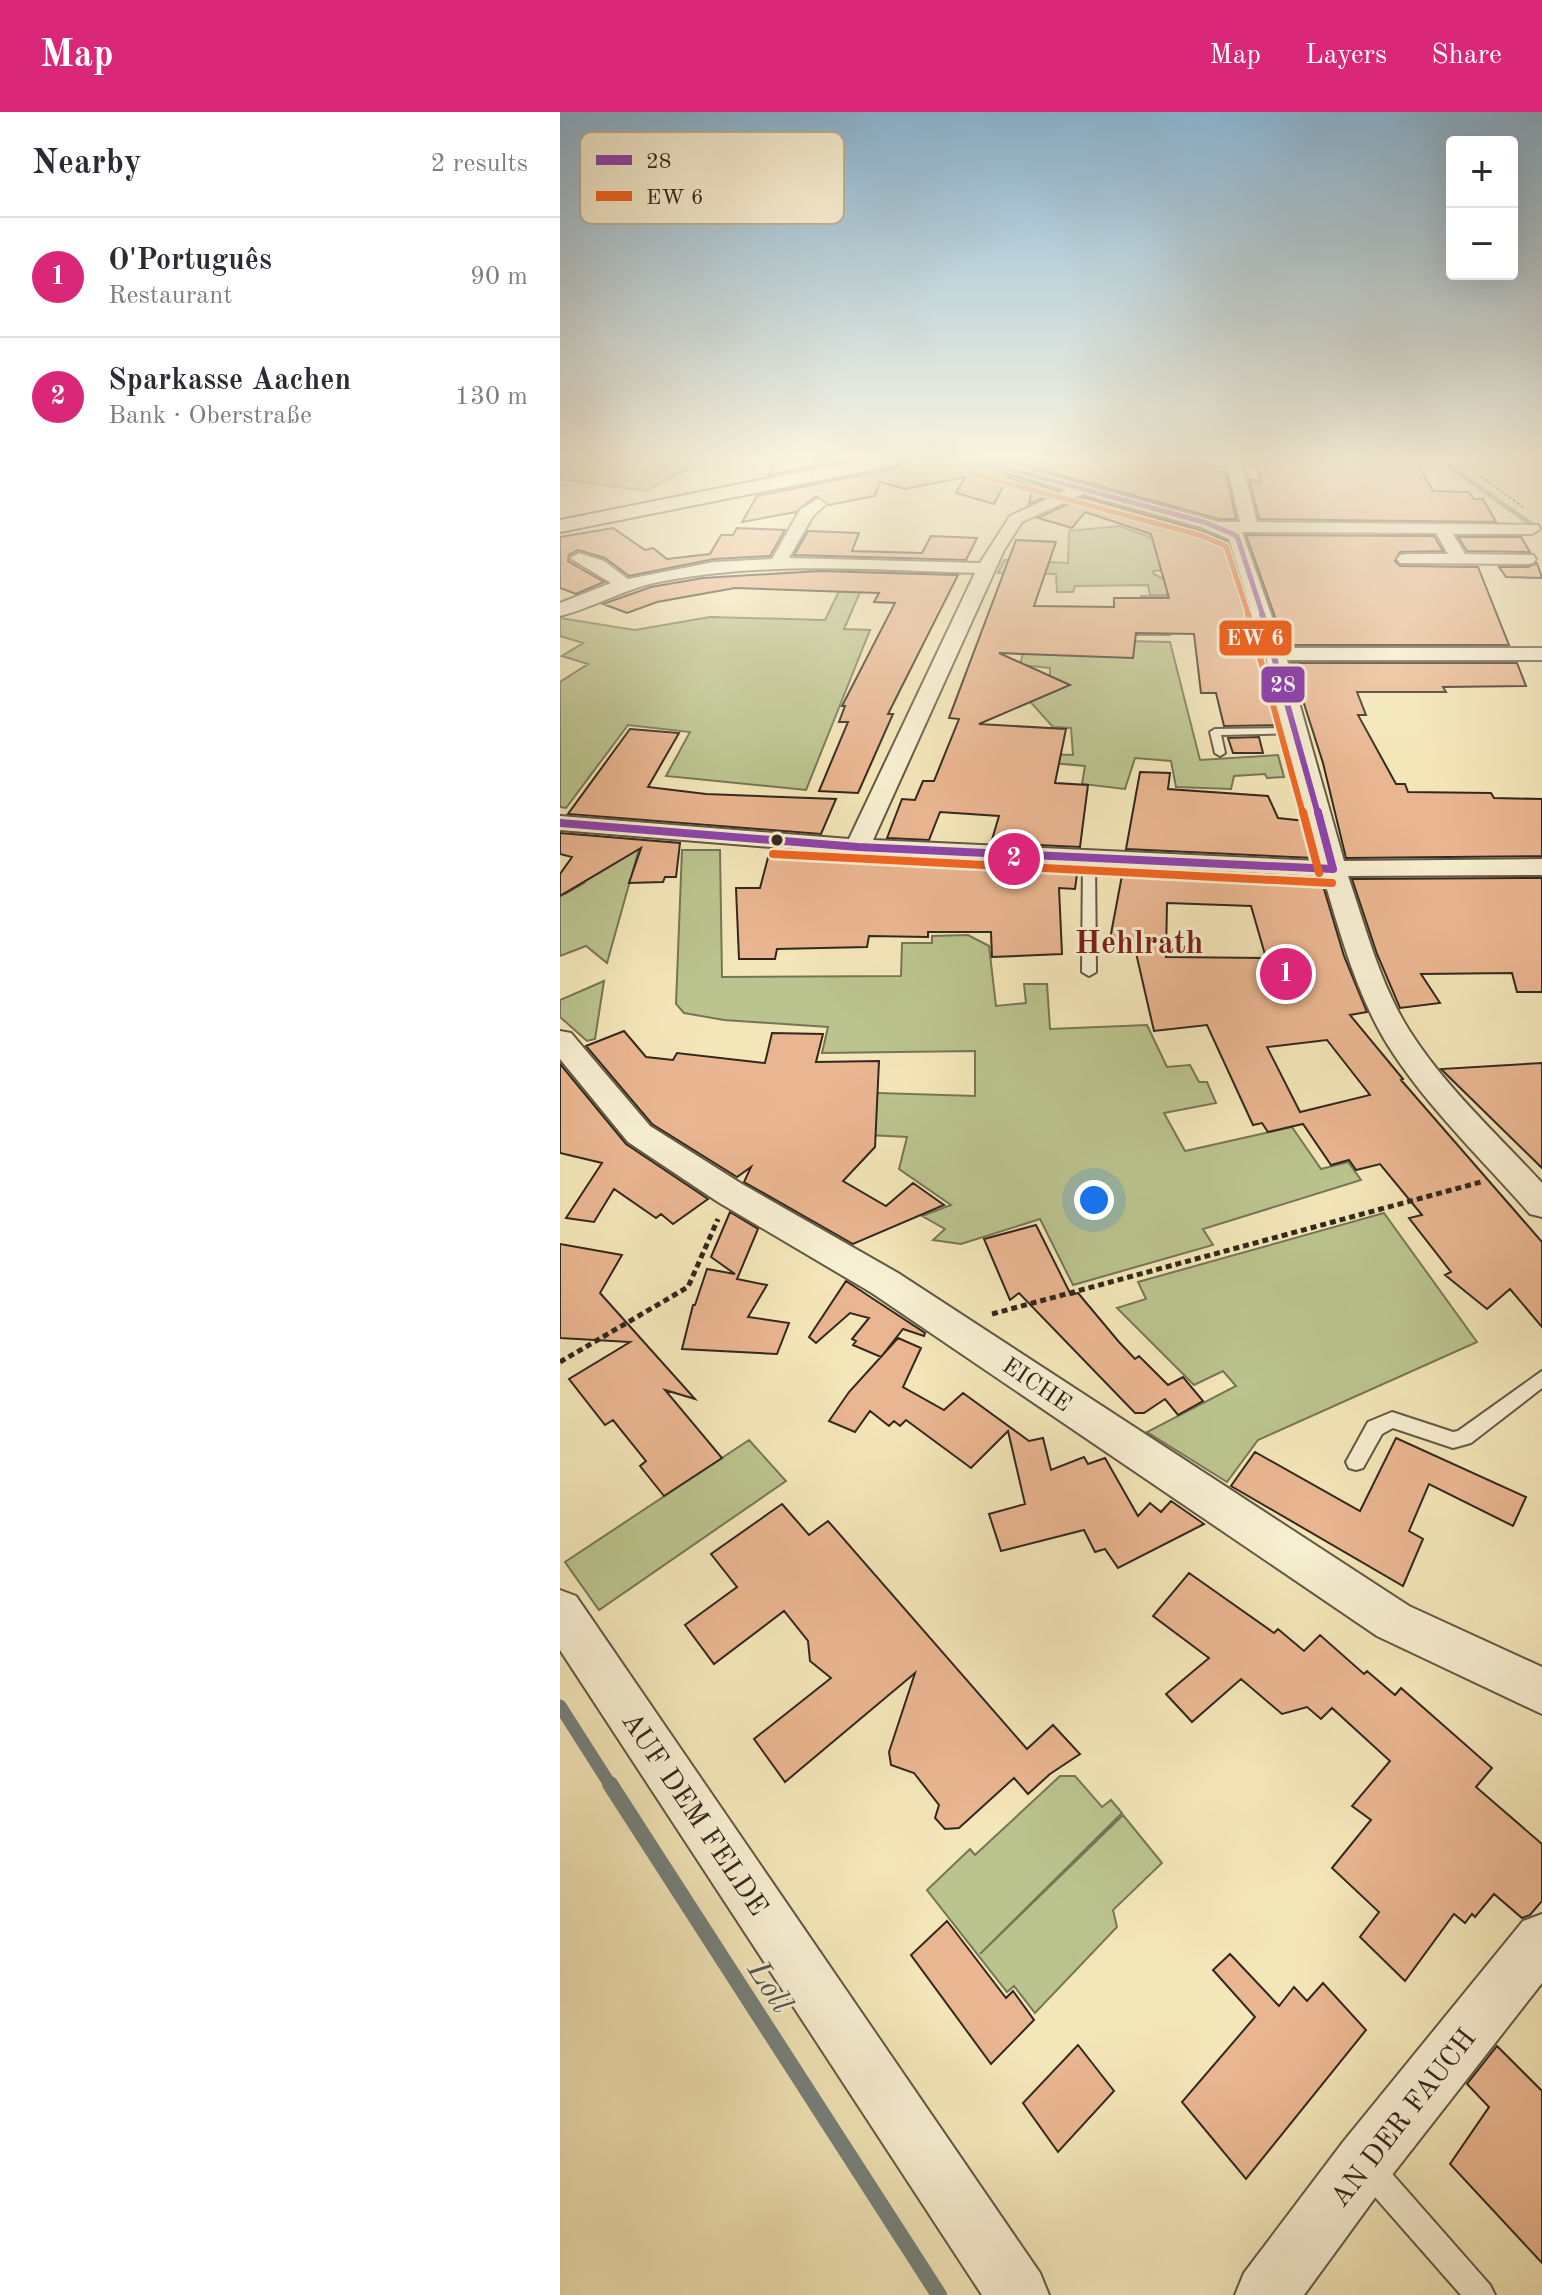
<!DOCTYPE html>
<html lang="en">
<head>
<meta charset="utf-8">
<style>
	:root { --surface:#fff; --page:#f2f2f3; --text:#2b2b33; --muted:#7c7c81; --line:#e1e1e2; --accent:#db2777 }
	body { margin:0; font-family:"Old Standard TT",serif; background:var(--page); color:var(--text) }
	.controls { position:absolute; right:24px; top:24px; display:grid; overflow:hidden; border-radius:8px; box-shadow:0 8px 32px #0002 }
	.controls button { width:72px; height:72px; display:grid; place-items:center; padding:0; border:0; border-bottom:2px solid var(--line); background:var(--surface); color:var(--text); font:40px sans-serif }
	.you { position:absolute; left:534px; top:1088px; width:28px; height:28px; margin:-20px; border:6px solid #fff; border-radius:50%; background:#1a73e8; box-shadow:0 0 0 12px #1a73e833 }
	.badge { display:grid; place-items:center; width:52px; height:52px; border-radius:50%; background:var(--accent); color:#fff; font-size:26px; font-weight:700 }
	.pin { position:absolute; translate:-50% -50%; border:4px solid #fff; box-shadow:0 2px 8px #0006 }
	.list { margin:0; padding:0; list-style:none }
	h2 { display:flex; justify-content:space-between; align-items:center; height:104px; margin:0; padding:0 32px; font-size:34px }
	h2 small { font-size:26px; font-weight:400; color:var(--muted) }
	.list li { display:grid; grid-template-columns:52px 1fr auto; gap:24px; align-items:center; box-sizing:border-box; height:120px; padding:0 32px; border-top:2px solid var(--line) }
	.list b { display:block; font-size:30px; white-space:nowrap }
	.list p { margin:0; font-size:26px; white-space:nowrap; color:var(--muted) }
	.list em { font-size:26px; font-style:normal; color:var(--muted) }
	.map { position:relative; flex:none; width:982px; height:2183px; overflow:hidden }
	header { display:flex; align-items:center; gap:48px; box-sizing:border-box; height:112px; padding:0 40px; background:var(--accent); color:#fff }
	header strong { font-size:38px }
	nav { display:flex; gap:44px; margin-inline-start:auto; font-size:28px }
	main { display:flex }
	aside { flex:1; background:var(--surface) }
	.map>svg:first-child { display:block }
	.green { fill:#bbc48e; stroke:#767656; stroke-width:2 }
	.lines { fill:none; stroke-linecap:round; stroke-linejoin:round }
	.stream-far2 { stroke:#75817c; stroke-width:5 }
	.stream-far1 { stroke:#75817c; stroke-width:13 }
	.stream { stroke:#75817c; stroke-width:16 }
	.building { fill:#eab691; stroke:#32281e; stroke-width:2; fill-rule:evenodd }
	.lane-casing { stroke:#625844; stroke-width:4 }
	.street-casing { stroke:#625844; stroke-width:4 }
	.secondary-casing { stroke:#32281e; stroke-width:4 }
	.path-far1 { stroke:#32281e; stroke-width:2; stroke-dasharray:3 2; stroke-linecap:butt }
	.path { stroke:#32281e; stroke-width:5; stroke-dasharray:6 4; stroke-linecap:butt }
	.lane { fill:#f7efd1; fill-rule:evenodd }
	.street { fill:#f7efd1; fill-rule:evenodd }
	.secondary { fill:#f7efd1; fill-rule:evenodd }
	.bus-1-far2-casing { stroke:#f7efd1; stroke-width:8 }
	.bus-1-far1-casing { stroke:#f7efd1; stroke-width:10 }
	.bus-1-casing { stroke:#f7efd1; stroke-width:13 }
	.bus-2-far2-casing { stroke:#f7efd1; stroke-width:8 }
	.bus-2-far1-casing { stroke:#f7efd1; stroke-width:10 }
	.bus-2-casing { stroke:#f7efd1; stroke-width:13 }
	.bus-1-far2 { stroke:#8e44ad; stroke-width:5 }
	.bus-1-far1 { stroke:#8e44ad; stroke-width:6 }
	.bus-1 { stroke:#8e44ad; stroke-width:8 }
	.bus-2-far2 { stroke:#f26522; stroke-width:5 }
	.bus-2-far1 { stroke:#f26522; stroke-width:6 }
	.bus-2 { stroke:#f26522; stroke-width:8 }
	.bus-dot { fill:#32281e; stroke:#f7efd1; stroke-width:3 }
	.labels { text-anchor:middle; stroke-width:6; stroke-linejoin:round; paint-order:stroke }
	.street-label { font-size:24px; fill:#32281e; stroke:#f7efd1 }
	.near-street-label { font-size:28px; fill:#32281e; stroke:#f7efd1 }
	.district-label { font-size:32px; font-weight:bold; fill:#7a1f14; stroke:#f7efd1 }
	.near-water-label { font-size:32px; font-style:italic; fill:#53544d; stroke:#f7efd1 }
	.key { fill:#f7efd1; stroke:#bcb39b; stroke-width:2 }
	.key-label { font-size:22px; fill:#32281e }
	.line-badge { stroke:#f7efd1; stroke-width:3 }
	.badge-label { font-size:22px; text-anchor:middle; font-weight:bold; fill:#fff }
</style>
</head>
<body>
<header>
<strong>Map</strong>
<nav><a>Map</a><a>Layers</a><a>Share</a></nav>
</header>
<main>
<aside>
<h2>Nearby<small>2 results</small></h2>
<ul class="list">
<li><span class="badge">1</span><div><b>O'Português</b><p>Restaurant</p></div><em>90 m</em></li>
<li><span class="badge">2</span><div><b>Sparkasse Aachen</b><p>Bank · Oberstraße</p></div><em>130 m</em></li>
</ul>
</aside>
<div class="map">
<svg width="982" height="2183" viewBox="0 0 982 2183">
	<rect width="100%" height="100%" fill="#f3e6b8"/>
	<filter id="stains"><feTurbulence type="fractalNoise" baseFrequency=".0025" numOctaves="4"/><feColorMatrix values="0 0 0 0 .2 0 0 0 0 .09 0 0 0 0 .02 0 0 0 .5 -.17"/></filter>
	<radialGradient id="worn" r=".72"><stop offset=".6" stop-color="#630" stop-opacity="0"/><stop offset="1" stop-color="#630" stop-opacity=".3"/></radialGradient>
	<path class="green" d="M0,347H146L86,379L0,367Z
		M559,414L601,429L606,458L593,459L594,462L616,474L620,483H590L588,473L515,474L513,480H497L496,462L438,461L444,448L508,451L509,419Z
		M283,471H304L284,517L310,518L246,678L106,664L130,620L68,613L6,696L0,695V570L28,552L2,544L23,531L0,524V506L75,518L150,505L265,508Z
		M581,484L611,485L608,514L610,523H565V529L610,530L640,648L718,643L724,665L707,666L705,662L674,664L671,677L616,675L611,649L575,646L565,677L522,672L525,654L482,650L483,642L513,643L511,616L493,615L457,575L490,564V556L460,553L464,537L583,499Z
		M60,731L80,733L47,851L26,834L0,844V780L5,782L24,771L8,764L14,759L40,760Z
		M122,738H160L162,865L341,864L342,831H372V824L408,823L429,834L436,894L466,891L464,872H487L490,917L587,913L607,955L630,953L639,970H647L656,991L604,1001L625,1039L732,1015L761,1057L788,1050L801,1068L643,1117L653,1133L513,1173L480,1107L401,1132L373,1128L385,1117L362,1104L391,1093L339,1057L347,1025L268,1021L254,979L415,984V939L262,941L268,915L164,908L124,901L116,892Z
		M44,869L35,927L27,929L0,905V888Z
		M824,1101L917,1230L698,1328L667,1370L587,1320L676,1274L663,1259L634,1273L557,1196L586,1187L578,1170Z
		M189,1328L226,1369L39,1498L5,1450Z
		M500,1664H515L542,1695L551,1688L562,1701L420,1842L563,1703L602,1751L553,1798L557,1815L475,1901L454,1874L447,1880L367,1778L410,1737L415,1743Z"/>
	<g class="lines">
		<path class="stream-far2" d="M879,347L971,412"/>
		<path class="stream-far1" d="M0,1594L51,1674"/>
		<path class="stream" d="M50,1672L379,2183"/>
	</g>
	<path class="building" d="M228,347H290L208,363L215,351Z
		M349,347H403L499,379L469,392L473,375L448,365L434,392L396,381L405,365L345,377L320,370L315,384L269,393L256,384L236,400L182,410L197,384L337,356Z
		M442,347H611L635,353L666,361L676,407H659Z
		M855,347L873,379L909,380L914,387H923L936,410L699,407L689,367L701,370L695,349Z
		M523,385L640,418L667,429L720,613L664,614L656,581H641L634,522L576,521L573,546L439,541L510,573L419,612L506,617L495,671L528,673L520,735L431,731L439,704L380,700L369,728L327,726L342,687L355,688L363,669H374L399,607L389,606L456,428L496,430L474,494L554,495V486H609L591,422L525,400L512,416L478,406Z
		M53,416L85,438L93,436L107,447L150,442L161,423H173L177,416L225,418L210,444L154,447L69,464L45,446L18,438L9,443L8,449L44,470L16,482L0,476V425Z
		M248,419L299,421L292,439L362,441L371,424L417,426L406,448L234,443Z
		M686,423L874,424L883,439L840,440L835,449L840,454L918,455L949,533H725Z
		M898,425H961L970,440L907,439Z
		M977,451L982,466L946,465L939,455H968Z
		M260,459L398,463L328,602H333L298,681L259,679L288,610H279L285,594H282L335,491L314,490L319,481L175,476L97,490L67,501L43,492L91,475L143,466Z
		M731,551H957L966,574L883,575L886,580H797L806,603H798L836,672H845L848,680L931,681L934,686L982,687V744L786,746L763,651Z
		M70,617L119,621L88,675L146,682L276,687L261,722L8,702Z
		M699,625L703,641H673L668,626Z
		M580,660L610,661L608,677L708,684L718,706L745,709L754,746L566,737Z
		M0,721L120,731L116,765H105L103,770L69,771L81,736L0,784V762L12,745L0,742Z
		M210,738L253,741L251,745L360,748L359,751L423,754L424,751L518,755L515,777L499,776L502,842L432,845L431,820H368V825L309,824L307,835L217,837L215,847H179L176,776H200Z
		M563,758L761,767L784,844L807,900L790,903L843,967L841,968L982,1130V1215L950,1177L927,1197L885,1163L891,1160L849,1106L862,1103L820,1052L796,1058L789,1048L771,1053L743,1012L708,1020L702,1011L693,1013L647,913L594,919L573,828L550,827ZM607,791L691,794L706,846L606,845ZM767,928L810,983L740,1000L707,935Z
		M982,766V880H957L952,861L861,862L880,891L840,896L817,842L792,767Z
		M64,919L86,945L113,948L117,941L205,951L212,921L263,922L256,950L319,949L315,1035L283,1069L326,1094L353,1071L384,1093L293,1132L184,1070L191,1055L177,1065L92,1012L26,934Z
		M982,951V1056L881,957Z
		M0,952L66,1032L148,1087L113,1112L101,1102L96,1106L54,1077L34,1110L6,1106L42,1051L0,1041Z
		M170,1100L198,1117L177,1167L207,1173L188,1205L229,1211L217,1242L122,1237L133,1193H135L147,1157L175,1162L151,1145Z
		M476,1113L511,1183L518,1181L559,1230L575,1247L579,1244L608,1273L623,1265L643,1289L618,1303L605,1287L584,1301H575L459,1181L450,1188L424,1127Z
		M0,1132L62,1143L40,1181L135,1287L105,1278L162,1346L104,1384L80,1354L86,1349L53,1308L45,1313L9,1267L70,1230L0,1226Z
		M286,1169L365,1221L364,1224L343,1217L321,1245L293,1233L296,1229L292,1227L309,1206L290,1201L256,1231L249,1225Z
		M338,1226L361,1236L343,1275L384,1298L403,1281L469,1329L483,1326L491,1358L524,1345L528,1352L545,1346L578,1404L590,1391L601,1400L611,1389L644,1412L558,1456L545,1437L535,1440L524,1418L441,1439L429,1402L465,1392L448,1319L411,1356L346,1308L340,1314L334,1309L329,1314L310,1299L295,1320L269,1309L289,1280Z
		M836,1326L966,1385L953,1414L869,1372L849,1419L863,1427L843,1474L671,1374L695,1340L800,1399Z
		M222,1392L249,1423L268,1409L467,1637L493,1613L520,1642L490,1662L468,1682L454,1666L399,1716L385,1717L375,1706L379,1693L354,1661L331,1653L329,1640L355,1561L225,1670L194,1627L271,1566L250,1549L248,1529L224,1499L154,1552L125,1513L177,1475L151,1442Z
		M629,1461L714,1521L718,1517L744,1539L760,1523L804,1562L807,1559L835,1583L841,1576L932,1656L916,1675L982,1732V1789L970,1803L962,1806L934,1782L915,1805L912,1802L905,1811L894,1802L845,1869L800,1825L819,1800L772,1756L811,1708L792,1694L830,1649L772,1596L761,1607L747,1595L722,1602L681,1567L632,1610L606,1582L649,1546L593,1504Z
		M387,1809L446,1886L453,1879L474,1908L431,1952L351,1843Z
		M670,1842L719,1894L734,1875L747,1889L763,1871L806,1918L686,2067L622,1990L695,1905L653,1858Z
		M518,1933L554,1979L498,2040L463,1991Z
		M937,1934L982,1979V2151L890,2052L929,1995L907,1972Z"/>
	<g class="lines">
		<defs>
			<path id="lane" d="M736,616L740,617V621L661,623L665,641L660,644L655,641L650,620L655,617Z
				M529,742L535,746L536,860L529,864L522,860L523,746Z
				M982,1259V1276L911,1331L893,1336L833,1316L822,1322L803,1356L796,1358L789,1356L786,1350L808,1310L832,1300L893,1320L898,1319Z
				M810,2044L820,2048L930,2173L935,2183H901L800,2068L796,2058L800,2048Z"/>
			<path id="street" d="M406,347H430L659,410H680L667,354L641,351L634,347H681L697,410L978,413L980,417L972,422H893L905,442L973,443L976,447L973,451L967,452L840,451L837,447L840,443L846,442H888L876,421L682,420L723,536H982V548H727L784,749L982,747V763L788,764C806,816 820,872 849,918C885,975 937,1022 982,1071V1105L970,1102C921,1046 854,982 819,918C793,870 779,817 763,764L298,742L0,718V704L289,727L415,461C312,458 207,449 104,469C67,475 36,495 0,504V491L51,471L10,446L19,441L44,449L68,467L154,450L212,447L240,398L258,387L266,392L253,404L229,446L420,451L450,404L507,378ZM523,382L641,415L669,427L705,542L758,749L313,728L444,438L462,410Z
				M0,919L11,921L90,1014L182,1072L338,1161L849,1494L982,1555V1602L817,1524L312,1181L158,1090L68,1030L0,947Z
				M0,1478L16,1484L480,2161L489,2183H422L0,1538Z
				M982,1802V1871L825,2072L744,2183H675L684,2161L783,2030L963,1809Z"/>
			<path id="secondary" d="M306,347H346L336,353L0,420V408Z"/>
		</defs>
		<use href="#lane" class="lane-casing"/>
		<use href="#street" class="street-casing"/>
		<use href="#secondary" class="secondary-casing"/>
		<path class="path-far1" d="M896,347L963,395"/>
		<path class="path" d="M432,1202L921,1070
			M0,1250L128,1175L158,1107"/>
		<use href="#lane" class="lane"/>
		<use href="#street" class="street"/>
		<use href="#secondary" class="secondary"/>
		<defs>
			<path id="bus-1-far2" d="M413,347L647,411L677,424L703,504"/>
			<path id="bus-1-far1" d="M702,502L758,702"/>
			<path id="bus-1" d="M758,700L773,757
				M0,711L298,735L773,757"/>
			<path id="bus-2-far2" d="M409,361L642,424L666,434L689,504"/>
			<path id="bus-2-far1" d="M688,502L743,702"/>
			<path id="bus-2" d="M743,700L759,761
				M213,742L772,771"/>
		</defs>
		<use href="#bus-1-far2" class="bus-1-far2-casing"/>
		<use href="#bus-1-far1" class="bus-1-far1-casing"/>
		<use href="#bus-1" class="bus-1-casing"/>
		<use href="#bus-2-far2" class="bus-2-far2-casing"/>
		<use href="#bus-2-far1" class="bus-2-far1-casing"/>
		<use href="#bus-2" class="bus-2-casing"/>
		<use href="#bus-1-far2" class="bus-1-far2"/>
		<use href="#bus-1-far1" class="bus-1-far1"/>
		<use href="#bus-1" class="bus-1"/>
		<use href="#bus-2-far2" class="bus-2-far2"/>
		<use href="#bus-2-far1" class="bus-2-far1"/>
		<use href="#bus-2" class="bus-2"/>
	</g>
	<linearGradient id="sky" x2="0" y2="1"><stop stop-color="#8bb7d6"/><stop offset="0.53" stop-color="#faf4df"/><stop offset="1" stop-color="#faf4df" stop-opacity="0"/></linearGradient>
	<rect width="982" height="653" fill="url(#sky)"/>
	<circle class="bus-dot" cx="217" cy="728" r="7"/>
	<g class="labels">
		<g class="street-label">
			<text transform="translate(477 1272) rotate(34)" y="8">EICHE</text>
		</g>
		<g class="near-street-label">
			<text transform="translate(136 1701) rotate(56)" y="10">AUF DEM FELDE</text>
			<text transform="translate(842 2005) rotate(-52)" y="10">AN DER FAUCH</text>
		</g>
		<g class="district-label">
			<text x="579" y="841">Hehlrath</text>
		</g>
		<g class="near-water-label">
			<text transform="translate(211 1874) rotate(57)" y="11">Loll</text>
		</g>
	</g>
	<rect x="20" y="20" width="264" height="92" rx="12" class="key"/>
	<rect x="36" y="43" width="36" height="10" fill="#8e44ad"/>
	<rect x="36" y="79" width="36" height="10" fill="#f26522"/>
	<g class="key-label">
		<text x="86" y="56">28</text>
		<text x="86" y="92">EW 6</text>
	</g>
	<g class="line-badge">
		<rect x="658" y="507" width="75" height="38" rx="8" fill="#f26522"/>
		<rect x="700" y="553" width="46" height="39" rx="8" fill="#8e44ad"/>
	</g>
	<g class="badge-label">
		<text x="695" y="533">EW 6</text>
		<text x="723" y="580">28</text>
	</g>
	<rect width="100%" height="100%" filter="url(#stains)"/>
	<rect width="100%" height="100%" fill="url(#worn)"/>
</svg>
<div class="controls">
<button>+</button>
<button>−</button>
</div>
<div class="you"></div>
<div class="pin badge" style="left:726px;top:862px">1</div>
<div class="pin badge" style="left:454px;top:747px">2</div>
</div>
</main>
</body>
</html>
